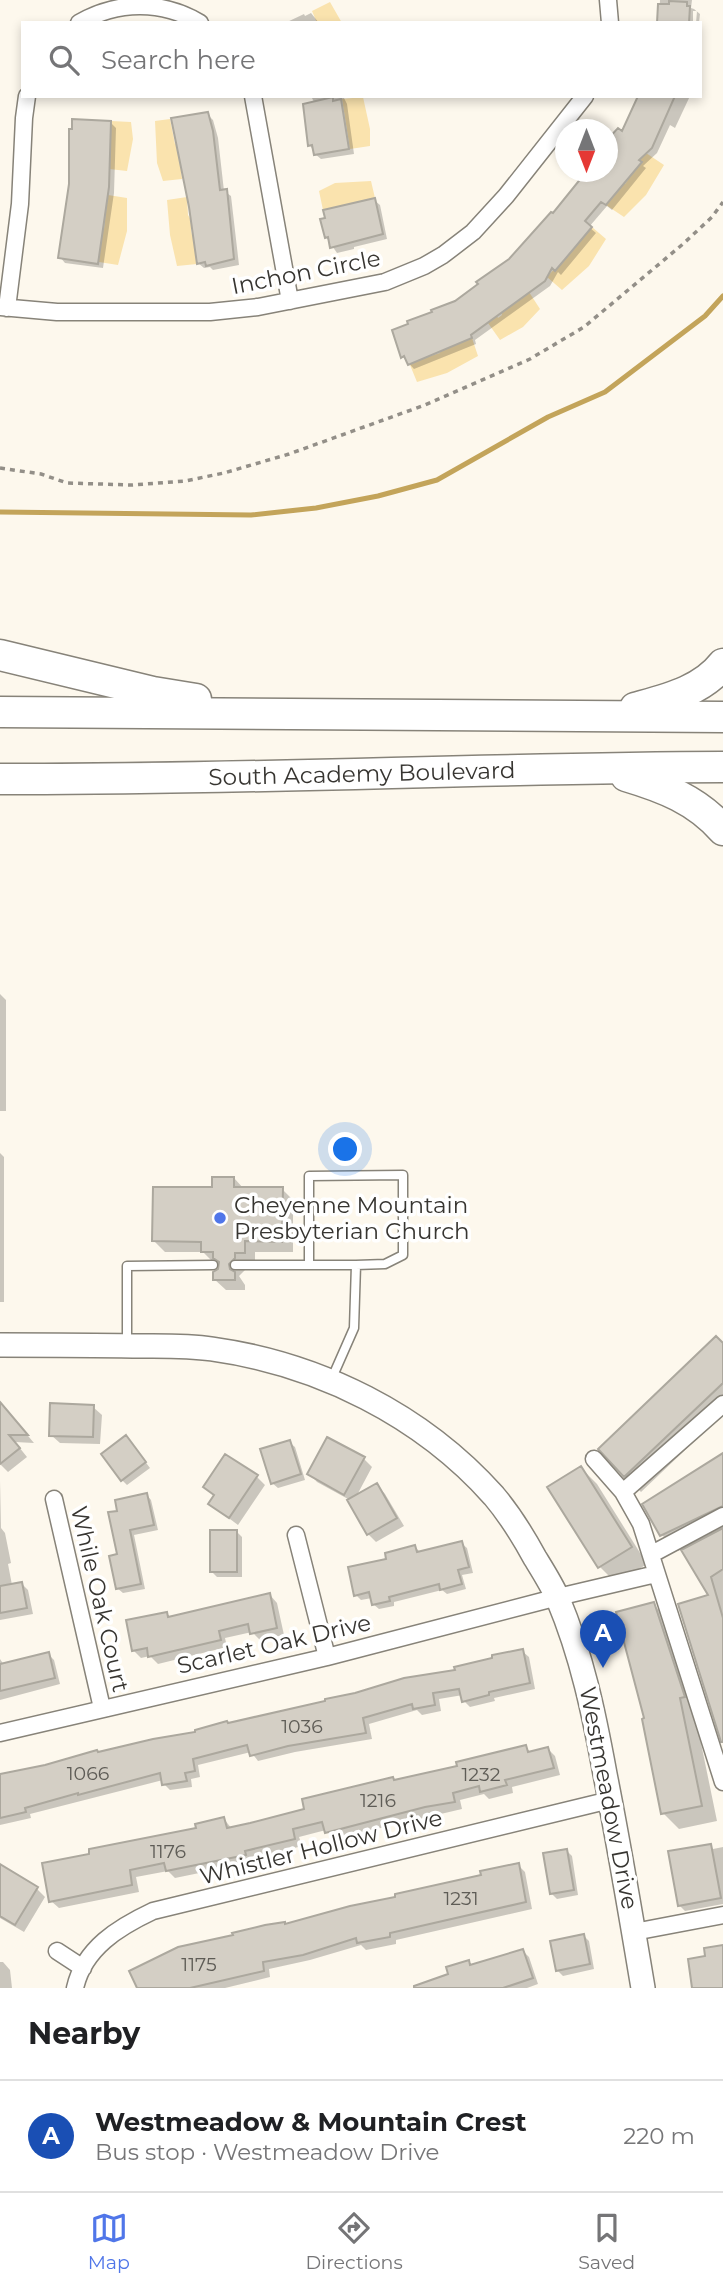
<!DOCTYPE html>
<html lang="en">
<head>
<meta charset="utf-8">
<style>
	:root { --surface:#fff; --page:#f2f2f2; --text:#202124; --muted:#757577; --line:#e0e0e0; --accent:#5076e9 }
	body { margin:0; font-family:Montserrat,sans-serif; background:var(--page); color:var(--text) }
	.compass { position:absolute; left:555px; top:119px; width:63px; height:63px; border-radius:50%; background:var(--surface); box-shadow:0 4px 10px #0003; rotate:180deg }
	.you { position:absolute; left:346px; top:1150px; width:24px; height:24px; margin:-18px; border:5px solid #fff; border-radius:50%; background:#1a73e8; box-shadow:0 0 0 10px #1a73e833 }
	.badge { display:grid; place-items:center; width:46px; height:46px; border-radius:50%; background:var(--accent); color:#fff; font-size:23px; font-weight:700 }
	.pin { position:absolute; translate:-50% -58px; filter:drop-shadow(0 2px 4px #0008) }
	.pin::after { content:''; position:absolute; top:37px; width:24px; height:21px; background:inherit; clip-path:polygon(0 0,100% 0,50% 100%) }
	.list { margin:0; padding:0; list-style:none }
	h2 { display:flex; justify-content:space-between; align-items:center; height:91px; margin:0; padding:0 28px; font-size:30px }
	h2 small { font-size:23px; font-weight:400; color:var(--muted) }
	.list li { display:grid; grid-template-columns:46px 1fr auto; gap:21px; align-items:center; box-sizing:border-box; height:112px; padding:0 28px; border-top:2px solid var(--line) }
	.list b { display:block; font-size:26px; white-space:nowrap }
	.list p { margin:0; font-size:23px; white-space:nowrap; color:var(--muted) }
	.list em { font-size:23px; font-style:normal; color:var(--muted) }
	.icon { flex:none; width:38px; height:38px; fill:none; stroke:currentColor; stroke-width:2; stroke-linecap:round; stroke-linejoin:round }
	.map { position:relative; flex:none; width:723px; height:1988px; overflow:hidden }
	.search { position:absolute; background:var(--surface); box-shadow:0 4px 10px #0003; left:21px; right:21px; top:21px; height:77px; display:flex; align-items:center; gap:18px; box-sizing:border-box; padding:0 24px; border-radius:0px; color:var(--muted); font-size:26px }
	.sheet { height:203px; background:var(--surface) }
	nav { display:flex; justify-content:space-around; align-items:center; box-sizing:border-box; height:98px; border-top:2px solid var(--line); background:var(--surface); font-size:19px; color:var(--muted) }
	nav a { display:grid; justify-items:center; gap:4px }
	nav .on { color:var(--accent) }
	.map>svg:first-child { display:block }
	.green { fill:#fae3ae }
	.shadow { fill:#0003 }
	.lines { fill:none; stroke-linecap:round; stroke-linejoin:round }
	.stream { stroke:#c3a45a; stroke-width:5 }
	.building { fill:#d4cfc5; stroke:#aca89e; stroke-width:2 }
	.lane-casing { stroke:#878379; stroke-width:11 }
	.street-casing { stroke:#878379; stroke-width:19 }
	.secondary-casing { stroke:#878379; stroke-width:26 }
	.highway-casing { stroke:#878379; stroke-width:33 }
	.path { stroke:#938f88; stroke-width:3.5; stroke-dasharray:5 5; stroke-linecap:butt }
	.lane { stroke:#fff; stroke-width:8 }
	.street { stroke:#fff; stroke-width:16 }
	.secondary { stroke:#fff; stroke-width:23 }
	.highway { stroke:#fff; stroke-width:30 }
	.poi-dot { fill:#5076e9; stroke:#fff; stroke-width:2.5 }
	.labels { text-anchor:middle; stroke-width:7; stroke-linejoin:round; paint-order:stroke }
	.number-label { font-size:19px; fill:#5e5c56 }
	.street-label { font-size:23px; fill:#373531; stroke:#fff }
	.poi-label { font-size:23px; fill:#373531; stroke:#fff; text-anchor:start }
</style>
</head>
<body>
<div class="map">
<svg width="723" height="1988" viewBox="0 0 723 1988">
	<rect width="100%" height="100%" fill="#fdf8ed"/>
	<path class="green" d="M330,2L342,23H317L312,11Z
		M363,97L370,129V146L350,149L342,99Z
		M170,119L175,144H178L182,179L163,181L157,163L155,121Z
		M111,121L131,122L133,139L127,171L109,169Z
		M646,153L664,165L646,195L624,217L606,205L623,183L625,184L628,180L625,176L642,162L640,160Z
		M371,181L375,198L323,210L319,191L335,183Z
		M108,195L127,198V231L118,265L99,262L101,245L96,244L99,229H104Z
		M187,197L188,215L196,228L191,229L192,235H194L197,264L177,266L170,235L167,200Z
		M592,227L606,239L589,266L562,290L547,277Z
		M529,292L540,309L523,327L500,340L488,323L497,316L498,318L502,315L501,312Z
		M472,338L478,356L447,373L417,382L410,365L412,362L440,353L438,348L455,345Z"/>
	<path class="shadow" d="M660,0H692L691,8L694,9L700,14L699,23H696L697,11H693V23H659Z
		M311,13L319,23H285L304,14L305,16Z
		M311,96H343L347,104L354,154L321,159L315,154L310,145L315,104Z
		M640,96H690L675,128L670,125L657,153L643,166L646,168L612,210L607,206L589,227L596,233L561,275L558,272L550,286L475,340L476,344L414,369L403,357L456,302L510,260L553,216L588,172H608Z
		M207,114L213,120L218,138L224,191L231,196L239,265L213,270L210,267L204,268L198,263Z
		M110,122L116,128L114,193L103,268L65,263L60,257Z
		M374,200L380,205L387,239L354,247V249L337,253L326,237Z
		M0,994L6,1000V1111H0Z
		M0,1153L4,1157V1302H0Z
		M234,1178L244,1189H282L293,1200V1252H255V1263H245V1270L239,1276L245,1285V1290H226L214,1279L220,1270L221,1263H214L203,1252H165L154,1241L213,1189Z
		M723,1345V1414L641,1492L625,1476Z
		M93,1407L102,1415L100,1444L60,1443L51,1435Z
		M0,1416L14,1419L34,1443L15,1442L27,1457L8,1472L0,1464Z
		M289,1442L295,1447L305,1480L278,1488L272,1483Z
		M131,1443L150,1468L127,1485L122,1480Z
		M723,1455V1740L710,1596L682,1549L678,1551L662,1535Z
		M364,1459L372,1467L356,1497L377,1485L385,1494L404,1526L376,1542L368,1534L348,1499L317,1482L309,1473Z
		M581,1468L597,1484L647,1564L616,1583L600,1567L549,1488Z
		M256,1476L265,1485L238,1525L210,1504L215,1497L205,1487Z
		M0,1480L1,1528L5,1533L11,1563L8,1564L12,1585L22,1584L28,1590L33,1614L0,1620Z
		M146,1494L151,1500L158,1530L134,1535L145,1589L123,1593L117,1588L119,1512Z
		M237,1532L242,1537V1577H217L211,1571Z
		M461,1543L467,1548L473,1573L462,1575L466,1589L447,1594L442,1590L394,1602V1606L379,1609L373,1604L372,1598L361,1600L356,1595L415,1547L421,1553Z
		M270,1595L277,1603L284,1635L260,1640L252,1632L225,1638L227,1647L158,1664L150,1656L141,1658L133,1650L166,1613L171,1618Z
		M653,1604L669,1620L695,1714L717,1821L679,1829L663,1813L646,1720Z
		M522,1651L529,1657L535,1689L494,1698L495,1701L470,1707L464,1701L463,1695L439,1699L441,1711L422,1715L417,1710L369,1724L372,1739L295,1752L258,1761L251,1752L198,1765L200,1777L191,1779L192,1787L170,1790L164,1784L163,1780L30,1814L31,1818L0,1825V1777L198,1733L457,1671Z
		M48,1654L54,1660L60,1684L0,1700V1659L4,1665Z
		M525,1747L531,1753L548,1749L555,1756L560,1775L512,1787L513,1793L489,1799L484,1794L460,1800L462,1809L334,1839L326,1830L299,1837L302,1846L252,1859L253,1862L175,1878L168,1871L136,1877L139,1892L59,1908L51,1901L224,1819L232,1829L307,1810L395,1781L459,1767Z
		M710,1845L713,1849L723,1847V1904L685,1911L679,1905Z
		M567,1851L572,1856L578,1895L557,1899L551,1893Z
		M518,1865L525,1872L532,1909L396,1940V1944L366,1950L361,1945L310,1960L269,1969L270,1977L225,1988H139L286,1926L483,1877Z
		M2,1867L37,1889L45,1897L24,1932L0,1918V1871Z
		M583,1935L589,1941L594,1969L563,1976L557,1970Z
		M523,1951L529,1957L538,1984L527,1988H413L451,1975L469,1962L472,1966Z
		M0,1962H3L10,1970L12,1988H0Z"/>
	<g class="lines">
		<path class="stream" d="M0,512L251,515L316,508L378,496L437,480L548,417L605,392L705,316L723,296"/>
	</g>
	<path class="building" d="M669,1L687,2V6H690L689,23H657L658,4H669Z
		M638,96H675L652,148L639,160L642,162L606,205L601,202L585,221L592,227L555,271L552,268L545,281L471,335L472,338L408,365L404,356L401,358L392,330L408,324L407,321L432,312L431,310L455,301L478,284L476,282L509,259L551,212L553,213L586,172H607V140L618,128L622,131Z
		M333,97V101L341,99L349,149L314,155L312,145L308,146L303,104Z
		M208,112L213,131L220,190L227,189L234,259L206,266L205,262L197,264L189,207L171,118Z
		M72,119L111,121L109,187L98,264L58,258L69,184V129H72Z
		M375,198L383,234L330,248L328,237L325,238L320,219L325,218L323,210Z
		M212,1177H234V1187H283L282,1242L245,1241V1253H235V1258L229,1264L230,1269L235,1272V1280H213V1272L218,1269L219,1262L213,1258V1252H201V1242L152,1241L153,1187H212Z
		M716,1336L723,1343V1383L624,1477L598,1449Z
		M0,1402L28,1435H9L20,1448L0,1464Z
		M50,1403L94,1405L93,1437L49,1436Z
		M126,1435L146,1462L121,1481L101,1454Z
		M327,1437L365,1457L344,1495L307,1474Z
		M290,1440L301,1474L271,1484L260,1449Z
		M723,1453V1506L660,1536L642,1504Z
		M225,1454L258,1475L229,1518L208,1504L214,1495L203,1487Z
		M581,1466L632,1547L598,1568L547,1487Z
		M377,1483L397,1518L367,1535L347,1500Z
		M147,1493L154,1525L130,1530L141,1584L116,1589L109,1556L117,1554L108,1512L117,1511L115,1500Z
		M723,1528V1569L711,1577L723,1618V1742H721L678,1604L708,1595L681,1550Z
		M210,1530H237V1572H210Z
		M462,1541L469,1567L458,1570L462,1584L440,1590L439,1584L389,1597L390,1601L372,1605L369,1592L354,1596L348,1567L386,1559L385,1553L415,1545L417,1552Z
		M22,1582L27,1608L0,1613V1586Z
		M270,1593L277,1628L250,1634L248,1624L219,1631L221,1640L148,1657L147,1648L132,1651L126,1620L167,1612L168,1617Z
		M654,1602L685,1697L680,1698L702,1806L661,1814L642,1719L644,1718L616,1612Z
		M523,1649L530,1683L489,1692V1695L462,1702L459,1689L433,1693L435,1705L413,1709L412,1704L363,1718L366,1733L288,1746L250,1756L247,1745L193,1759L195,1771L185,1773L187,1781L162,1785L160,1773L78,1795V1793L25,1808L26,1812L0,1818V1774L45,1765L97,1750L98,1752L153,1739L195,1732V1730L227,1721L228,1723L325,1701V1699L355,1693L404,1678L455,1670L454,1667L492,1658V1655Z
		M49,1652L55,1678L0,1691V1664Z
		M526,1745L528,1752L548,1747L554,1768L505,1780L507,1785L480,1792L479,1786L453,1793L455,1802L425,1807L325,1833L322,1822L293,1829L295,1839L245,1851L246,1855L166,1871L164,1863L130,1870L132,1885L49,1902L42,1863L89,1854V1849L196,1828L195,1824L224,1817L227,1828L250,1823L304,1809L302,1799L393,1777L394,1780L457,1766L456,1762Z
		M711,1844L721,1898L678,1906L668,1851Z
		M567,1849L574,1890L550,1894L543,1853Z
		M519,1863L526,1902L390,1933V1937L357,1943L356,1938L303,1955L263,1962L264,1971L190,1988H137L129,1971L178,1947L233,1935L232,1933L265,1925L285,1922V1924L350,1906L395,1897V1894L481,1875L480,1871Z
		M0,1864L38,1887L15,1925L0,1916Z
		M584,1934L590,1964L556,1971L550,1941Z
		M723,1945V1988H692L688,1959L705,1956L704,1948Z
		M523,1949L533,1978L503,1988H414V1986L448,1974L446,1967L469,1960L470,1965Z"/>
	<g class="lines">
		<defs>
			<path id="lane" d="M235,1265H356L354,1328L332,1378
				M309,1265V1176L403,1175V1255L385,1264L356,1265
				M127,1345V1266L213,1265"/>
			<path id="street" d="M608,0L610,23
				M79,23C117,1 162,0 200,23
				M253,96L290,301
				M0,307L57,312H210L258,307L385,282L424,266L443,255L473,232L506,196L585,96
				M7,308L20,204L24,118L27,96
				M594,1459L623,1492L641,1524L723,1782
				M623,1492L723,1404
				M54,1499L102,1708
				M296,1535L327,1657
				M652,1554L723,1516
				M0,1733L327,1657L558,1597L656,1574
				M634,1932L723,1915
				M57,1951L83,1968
				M75,1988C84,1948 119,1927 153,1911L610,1800"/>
			<path id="secondary" d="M0,1345C44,1345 89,1345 133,1346C159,1346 186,1345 212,1349C319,1364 422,1415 494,1496C510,1515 523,1536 535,1558C543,1571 552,1585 558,1599C582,1656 594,1714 605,1774C619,1845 631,1916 643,1988"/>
			<g id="highway">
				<path d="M0,655L153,692L196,699"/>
				<path d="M635,708C667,699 702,691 723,664"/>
				<path d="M0,712L723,717"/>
				<path d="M626,776C663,787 697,800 723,830"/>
				<path id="s1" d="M0,779C241,780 482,768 723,767"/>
			</g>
		</defs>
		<use href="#lane" class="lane-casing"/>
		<use href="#street" class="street-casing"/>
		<use href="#secondary" class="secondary-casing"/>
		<use href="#highway" class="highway-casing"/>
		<path class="path" d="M0,468L41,474L67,483L132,485L185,481L224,473L289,454L425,405L530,359L584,327L683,244L712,217L723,202"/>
		<use href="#lane" class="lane"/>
		<use href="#street" class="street"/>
		<use href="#secondary" class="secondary"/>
		<use href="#highway" class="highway"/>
	</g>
	<circle class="poi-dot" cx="220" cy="1218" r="7"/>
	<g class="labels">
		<g class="number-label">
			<text x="302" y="1733">1036</text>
			<text x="88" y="1780">1066</text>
			<text x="481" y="1781">1232</text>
			<text x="378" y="1807">1216</text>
			<text x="168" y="1858">1176</text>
			<text x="461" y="1905">1231</text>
			<text x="199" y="1971">1175</text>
		</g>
		<g class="street-label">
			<text transform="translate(306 272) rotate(-11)" y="8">Inchon Circle</text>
			<text dy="8" stroke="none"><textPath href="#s1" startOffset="362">South Academy Boulevard</textPath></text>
			<text transform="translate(100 1599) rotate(77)" y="8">While Oak Court</text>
			<text transform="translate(274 1644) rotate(-13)" y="8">Scarlet Oak Drive</text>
			<text transform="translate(609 1798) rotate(79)" y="8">Westmeadow Drive</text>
			<text transform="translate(321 1847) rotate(-14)" y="8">Whistler Hollow Drive</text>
		</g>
		<g class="poi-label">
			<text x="234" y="1213">Cheyenne Mountain<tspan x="234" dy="26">Presbyterian Church</tspan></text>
		</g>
	</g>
</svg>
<svg class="compass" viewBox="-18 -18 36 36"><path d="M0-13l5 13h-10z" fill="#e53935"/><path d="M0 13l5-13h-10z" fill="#757577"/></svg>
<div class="you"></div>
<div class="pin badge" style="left:603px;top:1668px;background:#1a4fb4">A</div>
<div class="search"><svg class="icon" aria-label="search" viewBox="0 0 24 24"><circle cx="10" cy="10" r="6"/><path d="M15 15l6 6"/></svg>Search here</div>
</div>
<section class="sheet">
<h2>Nearby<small></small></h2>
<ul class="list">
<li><span class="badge" style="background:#1a4fb4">A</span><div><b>Westmeadow &amp; Mountain Crest</b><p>Bus stop · Westmeadow Drive</p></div><em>220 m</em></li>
</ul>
</section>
<nav>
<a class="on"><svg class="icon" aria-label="map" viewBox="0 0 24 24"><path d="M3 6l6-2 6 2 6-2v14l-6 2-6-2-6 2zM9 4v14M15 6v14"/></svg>Map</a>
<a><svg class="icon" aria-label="directions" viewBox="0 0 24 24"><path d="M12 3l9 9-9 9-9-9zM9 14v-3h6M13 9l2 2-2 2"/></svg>Directions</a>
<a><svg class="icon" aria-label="saved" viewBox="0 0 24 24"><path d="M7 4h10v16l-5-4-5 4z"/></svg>Saved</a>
</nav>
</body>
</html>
